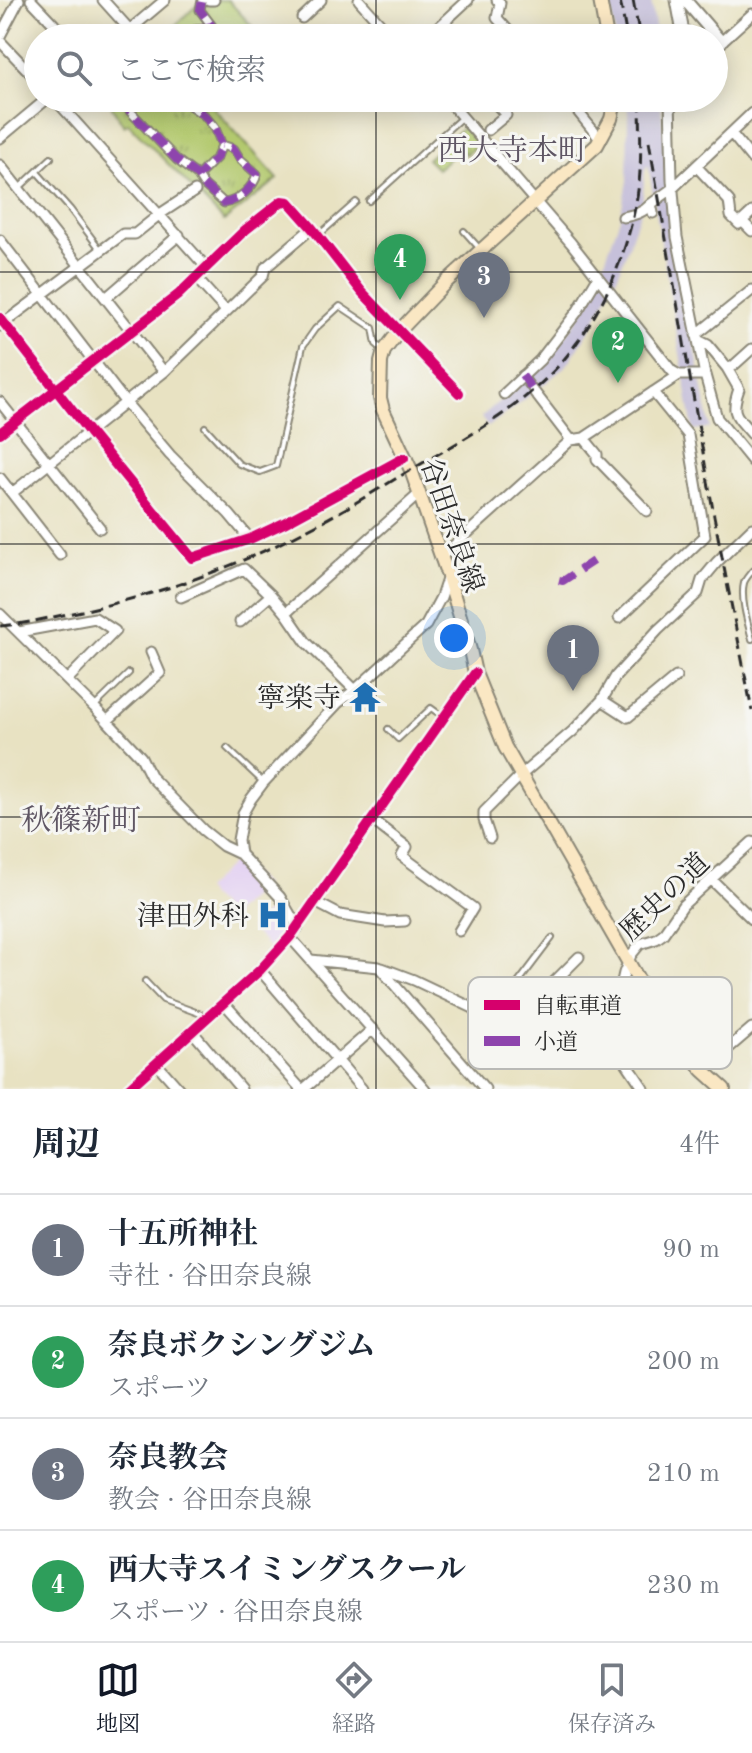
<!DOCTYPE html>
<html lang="ja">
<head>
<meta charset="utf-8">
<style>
	:root { --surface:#fff; --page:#f2f2f3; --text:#1f2937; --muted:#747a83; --line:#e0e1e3; --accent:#111827 }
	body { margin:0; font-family:"Old Standard TT","Noto Serif JP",serif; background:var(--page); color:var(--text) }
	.you { position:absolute; left:454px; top:638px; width:28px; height:28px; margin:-20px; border:6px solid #fff; border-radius:50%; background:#1a73e8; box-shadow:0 0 0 12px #1a73e833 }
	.badge { display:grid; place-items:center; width:52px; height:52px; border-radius:50%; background:var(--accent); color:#fff; font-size:26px; font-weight:700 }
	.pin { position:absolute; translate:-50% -66px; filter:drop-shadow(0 2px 4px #0008) }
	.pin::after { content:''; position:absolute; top:42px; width:28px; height:24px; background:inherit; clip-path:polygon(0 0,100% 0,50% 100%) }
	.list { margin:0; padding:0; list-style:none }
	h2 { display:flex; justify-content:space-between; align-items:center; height:104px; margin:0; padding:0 32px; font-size:34px }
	h2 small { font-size:26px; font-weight:400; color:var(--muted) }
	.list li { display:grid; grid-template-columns:52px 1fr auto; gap:24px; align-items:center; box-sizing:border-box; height:112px; padding:0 32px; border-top:2px solid var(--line) }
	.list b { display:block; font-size:30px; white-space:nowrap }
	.list p { margin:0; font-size:26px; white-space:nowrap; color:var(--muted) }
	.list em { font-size:26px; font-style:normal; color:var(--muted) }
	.icon { flex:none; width:44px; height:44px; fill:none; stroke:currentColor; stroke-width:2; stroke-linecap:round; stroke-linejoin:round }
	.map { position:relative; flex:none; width:752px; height:1089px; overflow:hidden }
	.search { position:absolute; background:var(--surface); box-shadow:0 4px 20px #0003; left:24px; right:24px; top:24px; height:88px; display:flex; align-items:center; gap:20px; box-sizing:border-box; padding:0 28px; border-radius:44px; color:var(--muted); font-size:30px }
	.sheet { height:552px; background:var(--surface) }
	nav { display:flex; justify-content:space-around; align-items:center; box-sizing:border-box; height:112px; border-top:2px solid var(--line); background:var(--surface); font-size:22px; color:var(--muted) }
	nav a { display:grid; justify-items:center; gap:4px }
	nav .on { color:var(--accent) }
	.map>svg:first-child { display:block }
	.built { fill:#e4d3f2 }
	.railway { fill:#c6c0da }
	.park { fill:url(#park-tufts); stroke:#6f7a4c; stroke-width:2 }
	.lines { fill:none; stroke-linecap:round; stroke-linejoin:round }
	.service-casing { stroke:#8a8676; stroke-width:8 }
	.pedestrian-casing { stroke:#8a8676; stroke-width:11 }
	.minor-casing { stroke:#8a8676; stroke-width:13 }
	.tertiary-casing { stroke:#8a8676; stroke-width:15 }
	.secondary-casing { stroke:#8a8676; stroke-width:16 }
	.service { stroke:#fff; stroke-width:4 }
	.pedestrian { stroke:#fff; stroke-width:7 }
	.minor { stroke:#fff; stroke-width:9 }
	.tertiary { stroke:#fff; stroke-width:11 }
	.secondary { stroke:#fae7c3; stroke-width:12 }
	.rail { stroke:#2b2b2b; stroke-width:3; stroke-dasharray:12 6; stroke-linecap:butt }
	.quiet { stroke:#8e44ad; stroke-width:8; stroke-dasharray:16 8; stroke-linecap:butt }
	.cycleway-casing { stroke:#f6f6f2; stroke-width:15 }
	.cycleway { stroke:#d6006c; stroke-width:10 }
	.grid { fill:none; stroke:#2b2b2b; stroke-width:2; stroke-opacity:0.55 }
	.labels { text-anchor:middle; stroke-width:6; stroke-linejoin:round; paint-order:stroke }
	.street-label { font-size:28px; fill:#2b2b2b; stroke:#f6f6f2 }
	.poi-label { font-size:28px; fill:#2b2b2b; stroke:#f6f6f2; text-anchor:end }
	.neighbourhood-label { font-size:30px; fill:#5f5664; stroke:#f6f6f2 }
	.key { fill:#f6f6f2; stroke:#b9b9b6; stroke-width:2 }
	.key-label { font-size:22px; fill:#2b2b2b }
</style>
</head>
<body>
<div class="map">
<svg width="752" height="1089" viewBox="0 0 752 1089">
	<defs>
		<pattern id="park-tufts" width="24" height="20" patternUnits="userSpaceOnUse" patternTransform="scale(2)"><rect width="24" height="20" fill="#b3c96e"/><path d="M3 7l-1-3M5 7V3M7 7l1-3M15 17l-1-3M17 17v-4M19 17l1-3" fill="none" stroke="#92a35b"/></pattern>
	</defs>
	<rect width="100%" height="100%" fill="#f6f6f2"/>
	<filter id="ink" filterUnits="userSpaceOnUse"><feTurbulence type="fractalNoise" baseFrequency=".0125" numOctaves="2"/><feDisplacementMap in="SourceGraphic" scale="16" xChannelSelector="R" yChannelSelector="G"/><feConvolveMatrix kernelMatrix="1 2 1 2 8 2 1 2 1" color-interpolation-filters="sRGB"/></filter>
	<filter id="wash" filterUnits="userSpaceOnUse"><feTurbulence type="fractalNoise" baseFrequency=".006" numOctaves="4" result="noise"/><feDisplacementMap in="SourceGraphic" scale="32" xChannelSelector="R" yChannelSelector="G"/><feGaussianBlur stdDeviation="1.8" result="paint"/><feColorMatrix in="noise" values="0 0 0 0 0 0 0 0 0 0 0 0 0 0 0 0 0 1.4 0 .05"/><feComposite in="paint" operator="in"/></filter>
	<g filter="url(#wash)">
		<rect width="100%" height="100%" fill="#e8e2c2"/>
		<path class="built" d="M237,858L264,885L230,917L204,890Z
			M276,903L293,930L271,950L250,928Z"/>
		<path class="railway" d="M609,0H651L657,38H616Z
			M626,98H660L675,236L710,428L693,430L648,165L645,169L642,208L618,275L591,328L567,365L541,387L488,427L481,417L551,357L591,300L620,218L627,181L628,113Z"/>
		<path class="park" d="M218,0H228L263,38H162L198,4L212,5Z
			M111,98H219L211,105L278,179L224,221L128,123L124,126L112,107Z
			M463,127L477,144L466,155L460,149L437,169L427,159Z"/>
	</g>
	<g filter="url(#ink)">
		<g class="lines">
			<defs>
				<path id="service" d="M37,172L70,209L100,249
					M19,188L51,158
					M369,201L461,118
					M464,231L480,249
					M320,234L356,202
					M205,427L239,464L260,472L276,466L303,346L315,329L340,306L373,328L376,344L383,350
					M752,571C749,575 745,579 744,583C740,598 748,624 752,639
					M96,705L129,673
					M388,729L398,739L431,708L442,716
					M227,748L262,781
					M145,981L163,1000L201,1014L203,1018
					M518,983L552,938"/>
				<path id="pedestrian" d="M179,38L186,32L212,26L200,10L202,0
					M123,98L126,107L177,160L198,176L203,184L224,203C238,202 254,187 257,174L240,159L234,149L222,145
					M179,98L204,115L215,128L222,145L217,157L198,176
					M522,375L535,393"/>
				<path id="minor" d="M31,0L67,38
					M103,0L130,30
					M209,0H214
					M359,0L393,38
					M497,0L500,3L497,18L515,38
					M302,18L321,0
					M0,36L19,0
					M120,38L165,0
					M427,38L468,0
					M0,41L38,81
					M721,42L752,14
					M54,98L207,268
					M446,98L571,243L672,371L679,375H705
					M567,98L600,139
					M670,98L672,180L677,237L705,375L717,418L752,461
					M501,109L514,98
					M488,130L506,115L491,98
					M731,133L752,159
					M0,138L48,98
					M0,165L164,372
					M696,166L729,201L731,216L739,224L752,212
					M651,204L673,188L752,113
					M623,217C634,215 643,213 651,204L653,213
					M742,221L752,231
					M0,240L126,403L170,455L229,514L250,539
					M196,278L226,311
					M106,298L179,235
					M0,318L89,432L192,558L250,539L284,523L404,458
					M0,326L123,234H135L160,214L195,191
					M696,335L752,290
					M698,340L708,345L727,368L732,367L752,349
					M727,368L739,389C730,414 736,415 752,434
					M535,393L571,440L584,438L679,375
					M504,394L540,360L577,312L598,277
					M0,402L100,528
					M0,433L178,295L244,231L282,201L289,202L312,228L362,292L459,393
					M584,438L597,454V459L647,511
					M0,478L60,555
					M12,493L164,372L263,276L265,268L312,228
					M440,558L571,440
					M181,597L244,569L271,595L286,613
					M0,614L94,707L141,757L151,777L203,830L223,846L240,854
					M619,618L705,536L688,435L653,392
					M240,622L271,595
					M19,632L95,618L115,631L67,680
					M355,690L306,642L286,613L419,494
					M602,700L628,717L676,677
					M107,721L160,673L151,652
					M372,820L407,847L402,856L473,908L459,931
					M490,838L484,820V812L521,775L573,731L602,700L616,676L658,630L698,593L702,580L717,562L752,528
					M712,880L752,919
					M315,902L340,915L385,922L405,921
					M298,928L280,897L240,854L238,840L243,813L251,799L263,783L338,703L355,690L426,625L441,597L448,576
					M290,937L425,1089
					M311,960L379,967L485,1089
					M382,968L414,980L473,1008L493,1026
					M260,970L362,1089
					M534,1002L579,957
					M224,1003L301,1089
					M192,1031L241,1089
					M156,1063L179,1089
					M703,1070L752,1028
					M128,1089L260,970L290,937L475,673
					M304,1089L373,1029
					M644,1089L609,1037L624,973L631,955L640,944L656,939L663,934L683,905L752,842"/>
				<path id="tertiary" d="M677,0L684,38
					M685,0L721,42L714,47"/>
				<path id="secondary" d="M600,0L607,38
					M616,98L611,119L597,145L445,283L400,330L384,351L381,362L380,398L383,410L411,470L448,576L470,650L475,673L505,747L665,1026L703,1070L724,1089"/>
			</defs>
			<use href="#service" class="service-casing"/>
			<use href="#pedestrian" class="pedestrian-casing"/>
			<use href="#minor" class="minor-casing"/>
			<use href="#tertiary" class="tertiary-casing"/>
			<use href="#secondary" class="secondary-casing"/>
			<use href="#service" class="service"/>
			<use href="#pedestrian" class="pedestrian"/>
			<use href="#minor" class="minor"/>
			<use href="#tertiary" class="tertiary"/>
			<use href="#secondary" class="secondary"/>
			<path class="rail" d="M620,0L627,38
				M633,0L640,38
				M649,141L714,516L752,711
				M0,626C26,624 52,617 77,612C156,595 233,569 304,531C342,512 378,489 414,468C473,434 535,401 576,344C610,298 632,239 639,183C642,155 640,126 640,98"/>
			<path class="quiet" d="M179,38L186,32L212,26L200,10L202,0
				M123,98L126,107L177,160L198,176L203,184L224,203C238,202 254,187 257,174L240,159L234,149L222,145
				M179,98L204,115L215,128L222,145L217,157L198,176
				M522,375L535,393
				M559,580L563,581L599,557"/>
			<defs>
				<path id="cycleway" d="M0,318L89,432L192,558L250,539L284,523L404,458
					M0,433L178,295L244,231L282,201L289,202L312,228L362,292L459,393
					M128,1089L260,970L290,937L475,673"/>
			</defs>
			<use href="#cycleway" class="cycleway-casing"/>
			<use href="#cycleway" class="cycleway"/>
		</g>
	</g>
	<path class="grid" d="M376,0V38M376,98V1089M0,272H752M0,544H752M0,817H752"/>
	<defs>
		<symbol id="temple-bare" viewBox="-9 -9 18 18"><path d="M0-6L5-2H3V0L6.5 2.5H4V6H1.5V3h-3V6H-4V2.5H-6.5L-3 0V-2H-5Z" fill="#1f6fb2" stroke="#f6f6f2" stroke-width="2.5" paint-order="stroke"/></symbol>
		<symbol id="hospital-bare" viewBox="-9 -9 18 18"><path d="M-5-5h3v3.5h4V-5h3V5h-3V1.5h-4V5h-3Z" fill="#1f6fb2" stroke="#f6f6f2" stroke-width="2.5" paint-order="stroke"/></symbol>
	</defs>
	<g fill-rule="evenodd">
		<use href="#temple-bare" x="343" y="675" width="44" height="44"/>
		<use href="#hospital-bare" x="251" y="893" width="44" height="44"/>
	</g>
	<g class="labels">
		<g class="street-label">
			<text transform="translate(453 525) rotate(71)" y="10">谷田奈良線</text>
			<text transform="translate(664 896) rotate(-44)" y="10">歴史の道</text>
		</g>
		<g class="poi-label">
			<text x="341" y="707">寧楽寺</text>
			<text x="249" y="925">津田外科</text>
		</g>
		<g class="neighbourhood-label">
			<text x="513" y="160">西大寺本町</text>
			<text x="81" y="830">秋篠新町</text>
		</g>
	</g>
	<rect x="468" y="977" width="264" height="92" rx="12" class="key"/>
	<rect x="484" y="1000" width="36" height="10" fill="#d6006c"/>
	<rect x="484" y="1036" width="36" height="10" fill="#8e44ad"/>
	<g class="key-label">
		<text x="534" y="1013">自転車道</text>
		<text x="534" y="1049">小道</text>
	</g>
</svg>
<div class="you"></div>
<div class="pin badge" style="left:573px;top:691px;background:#6b7280">1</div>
<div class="pin badge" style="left:618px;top:383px;background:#2e9e5b">2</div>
<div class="pin badge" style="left:484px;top:318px;background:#6b7280">3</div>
<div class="pin badge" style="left:400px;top:300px;background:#2e9e5b">4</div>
<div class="search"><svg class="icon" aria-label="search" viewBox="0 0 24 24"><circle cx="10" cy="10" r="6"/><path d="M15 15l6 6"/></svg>ここで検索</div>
</div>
<section class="sheet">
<h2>周辺<small>4件</small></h2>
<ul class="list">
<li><span class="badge" style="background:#6b7280">1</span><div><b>十五所神社</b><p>寺社 · 谷田奈良線</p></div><em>90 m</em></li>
<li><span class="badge" style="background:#2e9e5b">2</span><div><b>奈良ボクシングジム</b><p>スポーツ</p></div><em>200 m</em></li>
<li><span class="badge" style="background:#6b7280">3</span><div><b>奈良教会</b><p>教会 · 谷田奈良線</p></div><em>210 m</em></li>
<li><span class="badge" style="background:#2e9e5b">4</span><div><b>西大寺スイミングスクール</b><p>スポーツ · 谷田奈良線</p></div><em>230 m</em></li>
</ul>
</section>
<nav>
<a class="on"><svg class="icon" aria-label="map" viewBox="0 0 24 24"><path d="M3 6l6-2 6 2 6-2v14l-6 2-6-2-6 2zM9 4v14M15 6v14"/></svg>地図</a>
<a><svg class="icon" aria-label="directions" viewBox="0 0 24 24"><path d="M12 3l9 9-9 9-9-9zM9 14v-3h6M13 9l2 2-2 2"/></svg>経路</a>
<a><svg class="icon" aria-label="saved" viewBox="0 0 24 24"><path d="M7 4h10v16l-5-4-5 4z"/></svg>保存済み</a>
</nav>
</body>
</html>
